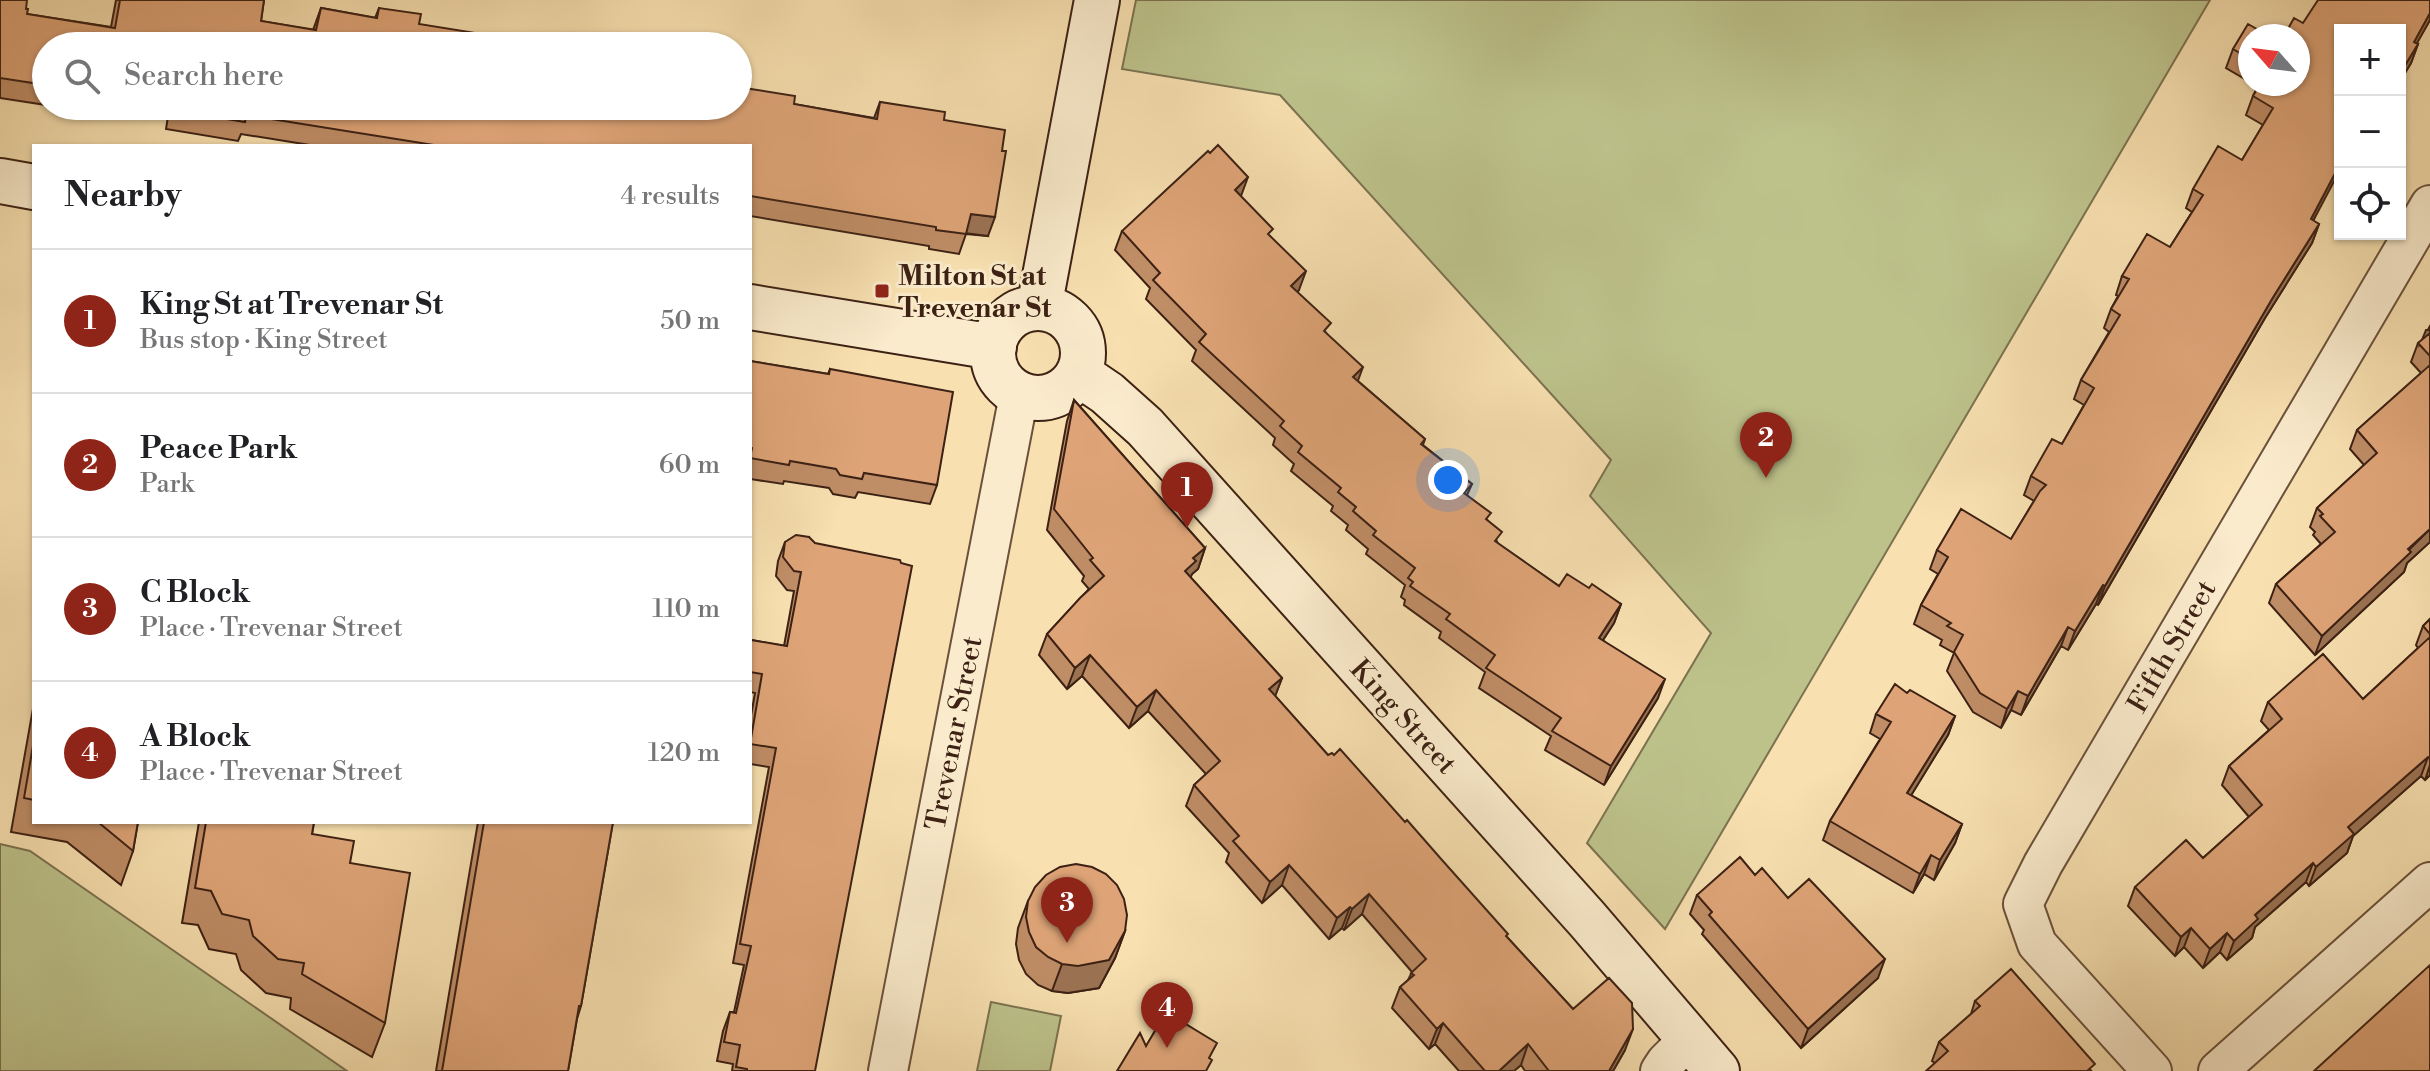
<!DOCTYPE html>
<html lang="en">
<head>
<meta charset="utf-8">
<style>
	:root { --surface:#fff; --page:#f2f2f2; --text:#202124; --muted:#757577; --line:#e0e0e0; --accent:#8f2418 }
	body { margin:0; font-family:"Libre Bodoni",serif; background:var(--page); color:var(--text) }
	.controls { position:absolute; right:24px; top:24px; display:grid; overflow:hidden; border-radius:0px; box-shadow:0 2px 6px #0004 }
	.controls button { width:72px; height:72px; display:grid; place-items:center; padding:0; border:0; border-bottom:2px solid var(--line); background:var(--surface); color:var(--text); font:40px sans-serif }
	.compass { position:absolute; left:2238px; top:24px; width:72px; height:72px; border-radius:50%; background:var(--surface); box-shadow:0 2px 6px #0004; rotate:298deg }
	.you { position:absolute; left:1448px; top:480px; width:28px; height:28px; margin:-20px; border:6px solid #fff; border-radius:50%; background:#1a73e8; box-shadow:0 0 0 12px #1a73e833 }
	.badge { display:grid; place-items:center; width:52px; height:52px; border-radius:50%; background:var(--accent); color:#fff; font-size:26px; font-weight:700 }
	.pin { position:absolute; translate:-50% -66px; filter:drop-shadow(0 2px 4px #0008) }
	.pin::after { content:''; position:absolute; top:42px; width:28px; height:24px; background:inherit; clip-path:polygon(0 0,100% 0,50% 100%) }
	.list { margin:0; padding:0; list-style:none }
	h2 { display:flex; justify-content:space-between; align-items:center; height:104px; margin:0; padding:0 32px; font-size:34px }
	h2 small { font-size:26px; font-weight:400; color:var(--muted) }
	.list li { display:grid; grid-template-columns:52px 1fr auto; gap:24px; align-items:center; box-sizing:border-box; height:144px; padding:0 32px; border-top:2px solid var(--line) }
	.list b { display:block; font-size:30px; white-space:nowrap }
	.list p { margin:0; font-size:26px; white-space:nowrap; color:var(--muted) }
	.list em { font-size:26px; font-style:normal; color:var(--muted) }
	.icon { flex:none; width:44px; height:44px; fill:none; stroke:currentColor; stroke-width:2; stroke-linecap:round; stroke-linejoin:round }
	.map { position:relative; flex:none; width:2430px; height:1071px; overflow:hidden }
	.search { position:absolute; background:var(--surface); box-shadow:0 2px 6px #0004; left:32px; top:32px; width:720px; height:88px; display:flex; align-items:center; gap:20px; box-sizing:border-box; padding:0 28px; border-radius:44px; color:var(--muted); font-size:30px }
	.panel { position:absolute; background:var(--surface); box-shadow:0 2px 6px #0004; left:32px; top:144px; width:720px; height:680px; border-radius:0px }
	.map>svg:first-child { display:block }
	.green { fill:#bdc28b; stroke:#7c7250; stroke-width:2 }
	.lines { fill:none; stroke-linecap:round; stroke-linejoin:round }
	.street-casing { stroke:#6b513b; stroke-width:42 }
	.secondary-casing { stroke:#3c2114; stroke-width:48 }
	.street { stroke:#faebcc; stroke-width:38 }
	.secondary { stroke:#faebcc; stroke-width:44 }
	.wall { fill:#bf8d66; stroke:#3c2114; stroke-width:2 }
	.shaded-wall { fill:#9b7353; stroke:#3c2114; stroke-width:2 }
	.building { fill:#dea477; stroke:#3c2114; stroke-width:2 }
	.poi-dot { fill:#8f2418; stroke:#faebcc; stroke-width:3 }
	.labels { text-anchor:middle; stroke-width:6; stroke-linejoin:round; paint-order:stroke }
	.poi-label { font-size:28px; font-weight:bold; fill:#3c2114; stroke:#faebcc; text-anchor:start }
	.street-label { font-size:28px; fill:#3c2114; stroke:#faebcc }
</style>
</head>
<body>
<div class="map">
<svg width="2430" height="1071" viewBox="0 0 2430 1071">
	<rect width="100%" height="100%" fill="#f8e0b0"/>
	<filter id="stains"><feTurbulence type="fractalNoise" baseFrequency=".0025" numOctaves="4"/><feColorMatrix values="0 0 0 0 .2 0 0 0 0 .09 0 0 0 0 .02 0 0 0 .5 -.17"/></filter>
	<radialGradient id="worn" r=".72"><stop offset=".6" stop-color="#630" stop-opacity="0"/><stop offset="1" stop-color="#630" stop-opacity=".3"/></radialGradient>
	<path class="green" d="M1136,0H2210L1665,929L1587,843L1711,633L1590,496L1611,460L1280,95L1122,69Z
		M0,844L30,851L347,1071H0Z
		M991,1002L1061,1016L1050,1071H977Z"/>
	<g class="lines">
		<defs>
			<path id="street" d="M888,1071L1019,395
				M1660,1071L1666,1062L1689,1039
				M2152,1071L2037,944L2023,904L2043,864L2430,205
				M2218,1071L2430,882"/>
			<path id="secondary" d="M0,181L34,187
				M750,307L994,347
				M1039,308L1097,0
				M993 353a45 45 0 1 1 90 0a45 45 0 1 1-90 0Z
				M1079,374L1107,393L1145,427L1587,919L1717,1071"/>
		</defs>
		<use href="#street" class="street-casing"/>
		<use href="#secondary" class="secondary-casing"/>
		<use href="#street" class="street"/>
		<use href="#secondary" class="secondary"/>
	</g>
	<path class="wall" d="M0,0L26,9L27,14L111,27L116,0H264L261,21L313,30L321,8L375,18L379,8L419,24L46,46V105L0,98Z
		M2430,0V20L2416,44H2418L2411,63L2400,81V30L2313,221L2319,224L2312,243L2265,318L2098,605L2096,604L2068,650L2061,646L2021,715L2011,710L2001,728L1973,712L1947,671L1954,653L1940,645L1942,640L1914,624L1921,605L1938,574L1930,569L1937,550L2011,539L2034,501L2024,495L2031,476L2062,444L2084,405L2074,399L2081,380L2109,332L2104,328L2111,309L2118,296L2116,295L2122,276L2170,247L2192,212L2186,208L2193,189L2242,160L2263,125L2246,115L2253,96L2258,86L2254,84H2298L2303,23Z
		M2250,36V82L2226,68L2233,49Z
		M880,102L944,120L988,236L966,234L959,254L929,249V246L750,216V146H316L241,134L238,141L166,129L169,110L142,106H738L794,104L874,118Z
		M50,106H91L89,112Z
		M1122,231L1270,236L1299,290L1297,292L1327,334L1358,381L1425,439L1423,445L1472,484L1467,495L1488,521L1498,544L1559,586L1589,588L1621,604L1614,623L1603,640L1658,698L1604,785L1545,750L1551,736L1479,688L1485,672L1439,638L1441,632L1404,605L1405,600L1401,597L1405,585L1366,554L1368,549L1346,530L1348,525L1331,511L1333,506L1291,471L1294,464L1273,445L1275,438L1192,361L1196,350L1146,299L1150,288L1115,250Z
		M2430,326V542L2407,563L2404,572L2315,655L2269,603L2276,584L2321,544L2313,535L2315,532L2310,527L2317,508L2364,465L2350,449L2357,430L2421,373L2411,362L2418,343L2422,340Z
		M750,361L828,374L830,369L937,485L930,504L858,492L855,498L833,494L829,488L784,481L783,484L750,479Z
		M1074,400L1205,548L1198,569L1192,574L1190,577L1282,678L1275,696L1328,755L1507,937L1573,1009L1625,1050L1613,1071H1525L1521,1065L1514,1071H1459L1435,1044L1429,1049L1392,1008L1400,987L1408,980L1412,972L1362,914L1344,930L1342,928L1329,939L1282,885L1262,903L1226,862L1229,853L1186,806L1194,785L1206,774L1148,711L1129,728L1082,676L1067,689L1039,655L1047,634L1089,589L1082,581L1084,576L1047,530L1067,421Z
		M809,537L815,1071H732L733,1064L717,1061L723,1031L730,1012H734L744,965L733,963L769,767L750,764V721L755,693L750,692V644L751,640L784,646L794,591L787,590L776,576L778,561L785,542Z
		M2430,619V775L2425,780L2421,776L2353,836L2347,853L2309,886L2306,882L2255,927L2252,938L2227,960L2220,952L2203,968L2184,947L2175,956L2128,906L2135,887L2203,858L2249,817L2222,785L2229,766L2269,730L2261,721L2268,702L2363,699L2418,648L2416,645L2423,626Z
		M1907,693L1955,716L1948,735L1911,795L1962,824L1955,843L1934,880L1924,874L1913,893L1823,840L1830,821L1880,739L1870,733L1876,714Z
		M34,703V822H138L133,851L121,885L67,842L11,832Z
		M199,822H314L312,834L350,863L385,1023L372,1057L290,1009L291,998L266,993L241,970L236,954L209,949L198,925L182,923Z
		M478,822H613L581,1006L577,1019L568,1071H436Z
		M1755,875L1788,898L1878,978L1801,1048L1702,934L1704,930L1690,914L1697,895Z
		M1028,901L1125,931L1115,958L1099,988L1068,993L1052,991L1038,985L1026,974L1019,960L1016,944L1018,928Z
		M1975,1001L2092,1071L1935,1063L1932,1061L1939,1042L1971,1014Z"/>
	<path class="shaded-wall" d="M2430,13V20L2407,61L2414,42Z
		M2418,44L2411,63L2400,81L2401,72Z
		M2340,164V170L2304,238L2311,219Z
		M1248,177L1241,196L1235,190Z
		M971,214L995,217L988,236L964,233Z
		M2319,224L2312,243L2265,318L2098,605L2105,586L2272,299Z
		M1306,271L1299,290L1284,305L1291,286Z
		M2426,330H2430V338L2420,345Z
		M1363,367L1356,386L1353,377Z
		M2430,529V542L2407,563L2404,572L2315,655L2322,636Z
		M1205,548L1198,569L1192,574L1189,582L1185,571L1193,558Z
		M2103,585L2096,604L2068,650L2075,631Z
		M1621,604L1614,623L1592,657L1599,638Z
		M2068,627L2061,646L2021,715L2028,696Z
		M1090,655L1082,676L1067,689L1075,668Z
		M1282,678L1274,699L1269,689Z
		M1665,679L1658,698L1604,785L1611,766Z
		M1156,690L1148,711L1129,728L1137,707Z
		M2018,691L2011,710L2001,728L2007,709Z
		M1955,716L1948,735L1901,812L1907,793Z
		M2428,757L2421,776L2353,836L2347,853L2309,886L2316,867L2348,827Z
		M2430,765V775L2425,780Z
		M1962,824L1955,843L1934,880L1940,860Z
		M1931,855L1924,874L1913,893L1920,874Z
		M2313,863L2306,882L2255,927L2252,938L2227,960L2234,941L2255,915Z
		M1289,865L1282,885L1262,903L1270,882Z
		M1369,894L1362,914L1344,930L1352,909Z
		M1350,907L1342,928L1329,939L1337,918Z
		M2191,928L2184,947L2175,956L2181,937Z
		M1125,931L1115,958L1099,988L1068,993L1052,991L1062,964Z
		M2227,933L2220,952L2203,968L2210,949Z
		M1885,959L1878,978L1801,1048L1808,1029Z
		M1443,1023L1435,1044L1429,1049L1437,1029Z
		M1633,1029L1625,1050L1613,1071H1609Z
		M1528,1044L1521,1065L1514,1071H1499Z"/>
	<path class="building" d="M0,0H27L26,9H28L27,14L115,28L120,0H264L261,21L316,30L321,8L377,18L379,8L421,14L419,24L494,36L493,46H46V85L0,78Z
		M2318,0H2430V13L2414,42L2418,44L2401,72L2400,71V30H2340V164L2311,219L2319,224L2272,299L2105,586L2103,585L2075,631L2068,627L2028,696L2018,691L2007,709L1980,693L1954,652L1963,635L1947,626L1951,623L1921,605L1948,557L1937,550L1961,509L2011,539L2040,491L2046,485L2031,476L2052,439L2062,444L2094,388L2081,380L2120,315L2111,309L2129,279L2122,276L2147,234L2170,247L2203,195L2193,189L2218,146L2242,160L2273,108L2253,96L2260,84H2298V36H2284L2294,18L2303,23Z
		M2248,24L2269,36H2250V59L2233,49Z
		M738,87L795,96L794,104L877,119L880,102L945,112L944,120L1005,130L1002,151H1006L995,217L971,214L966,234L936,230V227L750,196V146H440L246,115L245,122L173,110V106H738Z
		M1218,145L1248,177L1235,190L1273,229L1268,234L1306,271L1291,286L1331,323L1324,331L1363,367L1353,377L1425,439L1421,444L1472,484L1464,493L1491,513L1486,519L1502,532L1495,541L1559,586L1567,574L1589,588L1592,584L1621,604L1599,638L1665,679L1611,766L1552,731L1561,718L1486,668L1495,655L1446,619L1450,614L1410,586L1413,582L1408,578L1415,568L1373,535L1376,531L1353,511L1356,507L1338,492L1341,488L1298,452L1302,446L1280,426L1284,421L1199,342L1206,334L1153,280L1160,273L1122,231L1208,151L1210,153Z
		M2430,333V356L2418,343Z
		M750,361L829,374L830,369L953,392L937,485L864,473L862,479L840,475L836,469L790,461L789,465L750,458L752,448L750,447Z
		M2430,365V529L2408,549L2411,552L2322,636L2276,584L2335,532L2320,516L2323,514L2317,508L2377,453L2357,430Z
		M1074,400L1205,548L1193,558L1196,561L1185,571L1282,678L1269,689L1328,755L1332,753L1334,755L1340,749L1405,822L1407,820L1442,860L1508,934L1506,936L1573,1009L1609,978L1632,1003L1633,1029L1609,1071H1549L1528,1044L1499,1071H1485L1443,1023L1437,1029L1400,987L1414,975L1411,973L1426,959L1369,894L1352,909L1350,907L1337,918L1289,865L1270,882L1233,841L1239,836L1194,785L1220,761L1156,690L1137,707L1090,655L1075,668L1047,634L1080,598L1104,576L1090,560L1093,558L1054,509Z
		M796,535L809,537L815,543L900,560L901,563L912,566L815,1071H747V1069L736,1067L740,1045L724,1042L730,1012L736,1013L751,946L740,944L776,748L750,744L762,674L750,672V648L751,640L787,646L801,572L794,571L783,557L785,542Z
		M2430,619V634L2423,626Z
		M2430,637V759L2428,757L2348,827L2354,834L2316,867L2313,863L2255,915L2258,919L2234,941L2227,933L2210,949L2191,928L2181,937L2135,887L2186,840L2203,858L2262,805L2229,766L2282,719L2268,702L2323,654L2363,699Z
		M1895,684L1907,693L1910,690L1955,716L1907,793L1962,824L1940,860L1931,855L1920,874L1830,821L1891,722L1876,714Z
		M34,740V800L24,798Z
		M98,822H138L133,851Z
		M206,822H314L312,834L354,841L350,863L410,873L385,1023L302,974L304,963L278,959L253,936L249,920L222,914L211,891L195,888Z
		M484,822H613L581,1006H579L568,1071H442Z
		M1740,857L1755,875L1762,868L1788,898L1809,879L1885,959L1808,1029L1709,915L1712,912L1697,895Z
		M1076,864L1092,867L1106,874L1117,885L1124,899L1127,915L1125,931L1109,960L1078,966L1062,964L1048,957L1036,947L1029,932L1026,917L1028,901L1035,887L1046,875L1060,867Z
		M2430,965V1071H2314Z
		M2011,969L2095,1064L2087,1071H1926L1948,1051L1939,1042L1980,1006L1975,1001Z
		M1166,1012L1217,1043L1209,1058L1212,1060L1206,1071H1117L1140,1033L1146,1046Z"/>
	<rect class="poi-dot" x="874" y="283" width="16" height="16" rx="4"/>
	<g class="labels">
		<g class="poi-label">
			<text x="898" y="285">Milton St at<tspan x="898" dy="32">Trevenar St</tspan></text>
		</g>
		<g class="street-label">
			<text transform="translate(2171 646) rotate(-60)" y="10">Fifth Street</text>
			<text transform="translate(1404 716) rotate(48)" y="10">King Street</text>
			<text transform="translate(953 733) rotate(-79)" y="10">Trevenar Street</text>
		</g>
	</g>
	<rect width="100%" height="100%" filter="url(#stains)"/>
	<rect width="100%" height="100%" fill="url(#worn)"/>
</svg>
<div class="controls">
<button>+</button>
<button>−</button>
<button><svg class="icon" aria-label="locate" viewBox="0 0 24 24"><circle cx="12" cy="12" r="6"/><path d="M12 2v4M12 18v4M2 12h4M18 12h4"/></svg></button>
</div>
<svg class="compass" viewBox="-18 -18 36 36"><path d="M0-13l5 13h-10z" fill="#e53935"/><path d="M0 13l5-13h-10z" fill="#757577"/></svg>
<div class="you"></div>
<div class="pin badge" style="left:1187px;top:528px">1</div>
<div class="pin badge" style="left:1766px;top:478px">2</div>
<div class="pin badge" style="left:1067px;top:943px">3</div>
<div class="pin badge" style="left:1167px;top:1048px">4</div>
<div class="search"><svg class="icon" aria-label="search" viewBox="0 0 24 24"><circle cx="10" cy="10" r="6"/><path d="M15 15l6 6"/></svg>Search here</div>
<section class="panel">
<h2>Nearby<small>4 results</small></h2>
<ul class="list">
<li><span class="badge">1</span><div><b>King St at Trevenar St</b><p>Bus stop · King Street</p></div><em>50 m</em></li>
<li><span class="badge">2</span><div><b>Peace Park</b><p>Park</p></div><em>60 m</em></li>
<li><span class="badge">3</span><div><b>C Block</b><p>Place · Trevenar Street</p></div><em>110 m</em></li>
<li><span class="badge">4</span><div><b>A Block</b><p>Place · Trevenar Street</p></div><em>120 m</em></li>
</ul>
</section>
</div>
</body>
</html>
